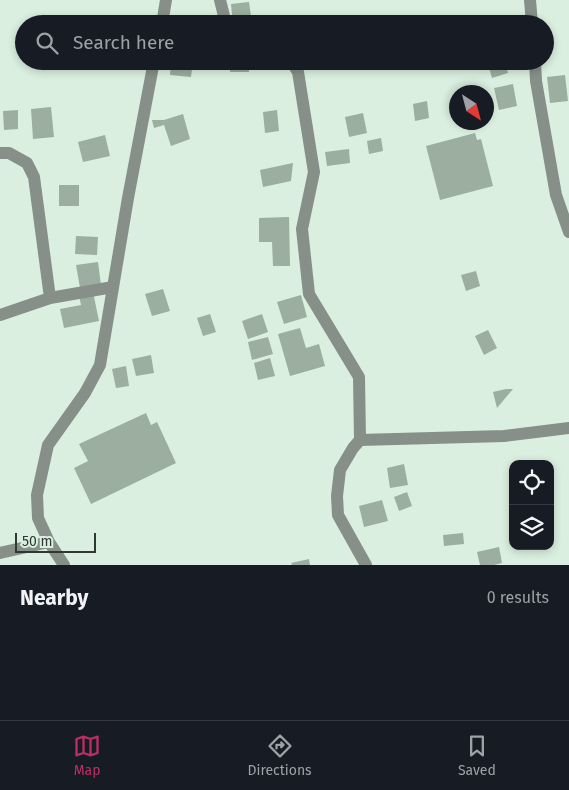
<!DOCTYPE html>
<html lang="en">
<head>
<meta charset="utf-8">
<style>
	:root { --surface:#171b24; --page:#242831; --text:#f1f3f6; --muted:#9ea1a6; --line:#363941; --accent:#bb2f66 }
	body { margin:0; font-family:"Fira Sans",sans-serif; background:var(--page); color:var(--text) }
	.controls { position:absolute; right:15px; bottom:15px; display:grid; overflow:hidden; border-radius:10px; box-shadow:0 2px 8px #0003 }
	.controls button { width:45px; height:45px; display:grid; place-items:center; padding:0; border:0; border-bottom:1px solid var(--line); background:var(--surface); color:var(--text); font:25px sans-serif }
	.compass { position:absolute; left:449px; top:85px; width:45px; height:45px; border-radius:50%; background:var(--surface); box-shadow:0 2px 8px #0003; rotate:144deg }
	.scale { position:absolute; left:15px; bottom:12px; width:81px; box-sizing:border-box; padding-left:5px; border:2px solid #303831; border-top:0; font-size:14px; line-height:18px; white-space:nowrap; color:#303831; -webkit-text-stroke:4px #daefdf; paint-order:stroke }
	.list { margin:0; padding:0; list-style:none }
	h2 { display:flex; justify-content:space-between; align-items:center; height:65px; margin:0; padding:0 20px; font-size:21px }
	h2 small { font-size:16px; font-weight:400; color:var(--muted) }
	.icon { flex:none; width:28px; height:28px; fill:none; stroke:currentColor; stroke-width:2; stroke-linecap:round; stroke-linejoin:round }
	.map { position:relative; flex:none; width:569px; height:565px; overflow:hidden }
	.search { position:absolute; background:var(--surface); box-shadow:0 2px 8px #0003; left:15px; right:15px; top:15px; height:55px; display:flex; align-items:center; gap:12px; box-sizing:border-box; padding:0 18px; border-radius:28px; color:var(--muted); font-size:19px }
	.sheet { height:155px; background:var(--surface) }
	nav { display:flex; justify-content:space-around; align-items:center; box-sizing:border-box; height:70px; border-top:1px solid var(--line); background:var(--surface); font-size:14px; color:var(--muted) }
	nav a { display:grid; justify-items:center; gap:2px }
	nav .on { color:var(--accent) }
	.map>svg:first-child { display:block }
	.building { fill:#9bae9f }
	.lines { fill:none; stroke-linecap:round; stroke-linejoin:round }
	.minor { stroke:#868f88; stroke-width:12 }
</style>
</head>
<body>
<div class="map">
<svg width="569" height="565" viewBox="0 0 569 565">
	<rect width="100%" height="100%" fill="#daefdf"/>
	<path class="building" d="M249,2L252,23L233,24L231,4Z
		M199,19V24H177V23Z
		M171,61H193L191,77L170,75Z
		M230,61H248L249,72H230Z
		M487,61H505L508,73L492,78Z
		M565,75L568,101L550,103L547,77Z
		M513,84L517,106L499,110L494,88Z
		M427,101L429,118L415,121L413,104Z
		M51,107L54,137L33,139L31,109Z
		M18,110V129L4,130L3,111Z
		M277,110L279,131L265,133L263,112Z
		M363,113L367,133L349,137L345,117Z
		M183,114L190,139L171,146L164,125L154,128L152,120H164Z
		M475,133L477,140L481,139L493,186L440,200L426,146Z
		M105,135L110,156L83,162L78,142Z
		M381,138L383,151L369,154L367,141Z
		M349,149L350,163L327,166L325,152Z
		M293,163L291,181L263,187L260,170Z
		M59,185H79V206H59Z
		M289,217L290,266H273L272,242H259V218Z
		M76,236L98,237L97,255L75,254Z
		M98,262L101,285L80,288L76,265Z
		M476,271L480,286L466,291L461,275Z
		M163,289L170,311L152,316L145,294Z
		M93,292L99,321L64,328L60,309L81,305L79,295Z
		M301,295L307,317L284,324L277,302Z
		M210,314L216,332L203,336L197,318Z
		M262,314L268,332L248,339L242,321Z
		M300,328L306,348L319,344L325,366L290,376L278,334Z
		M488,330L497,348L484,355L475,336Z
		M268,337L273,354L252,360L248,342Z
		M151,355L154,373L136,376L132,359Z
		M270,358L275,376L258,380L254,363Z
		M126,366L129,386L116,388L112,369Z
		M506,389H513L497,408L493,392Z
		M146,413L151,425L157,422L176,463L91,504L74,468L88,461L79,444Z
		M404,464L408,485L390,488L387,468Z
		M407,492L412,506L399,511L394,497Z
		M382,500L388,521L364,527L359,506Z
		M463,533L464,544L444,546L443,535Z
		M499,547L502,563L494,565H480L477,552Z
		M309,559L310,565H292L291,563Z"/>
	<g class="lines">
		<path class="minor" d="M220,0L226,24
			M530,0L532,24
			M162,24L166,0
			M291,61L298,72L314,172L302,229L309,294L359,377L360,440L353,448L340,470L337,496L338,515L366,565
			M535,61L536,81L556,195L569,232
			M0,153H9L27,163L34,177L50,298
			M0,315L50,298L113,287
			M360,440L504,436L569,428
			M0,553L49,542
			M64,565L49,542L38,518L37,495L48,445L85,393L100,365L128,198L154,61"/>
	</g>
</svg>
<div class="controls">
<button><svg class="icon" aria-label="locate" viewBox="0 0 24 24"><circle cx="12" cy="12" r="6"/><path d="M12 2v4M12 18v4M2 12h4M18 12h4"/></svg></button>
<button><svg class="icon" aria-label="layers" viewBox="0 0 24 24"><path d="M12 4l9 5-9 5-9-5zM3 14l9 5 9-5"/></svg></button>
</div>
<svg class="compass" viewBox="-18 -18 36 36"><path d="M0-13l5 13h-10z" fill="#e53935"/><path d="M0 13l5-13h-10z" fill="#9ea1a6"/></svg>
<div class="scale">50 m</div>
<div class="search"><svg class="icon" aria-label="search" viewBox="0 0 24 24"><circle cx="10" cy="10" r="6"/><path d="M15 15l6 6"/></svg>Search here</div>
</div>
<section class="sheet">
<h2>Nearby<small>0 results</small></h2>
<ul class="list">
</ul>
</section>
<nav>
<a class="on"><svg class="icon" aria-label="map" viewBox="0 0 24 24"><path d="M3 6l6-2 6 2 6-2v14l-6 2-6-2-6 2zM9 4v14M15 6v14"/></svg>Map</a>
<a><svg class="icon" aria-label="directions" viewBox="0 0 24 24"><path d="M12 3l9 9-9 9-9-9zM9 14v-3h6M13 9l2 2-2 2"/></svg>Directions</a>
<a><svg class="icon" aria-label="saved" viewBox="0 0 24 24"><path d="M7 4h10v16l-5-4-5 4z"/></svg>Saved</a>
</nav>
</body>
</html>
